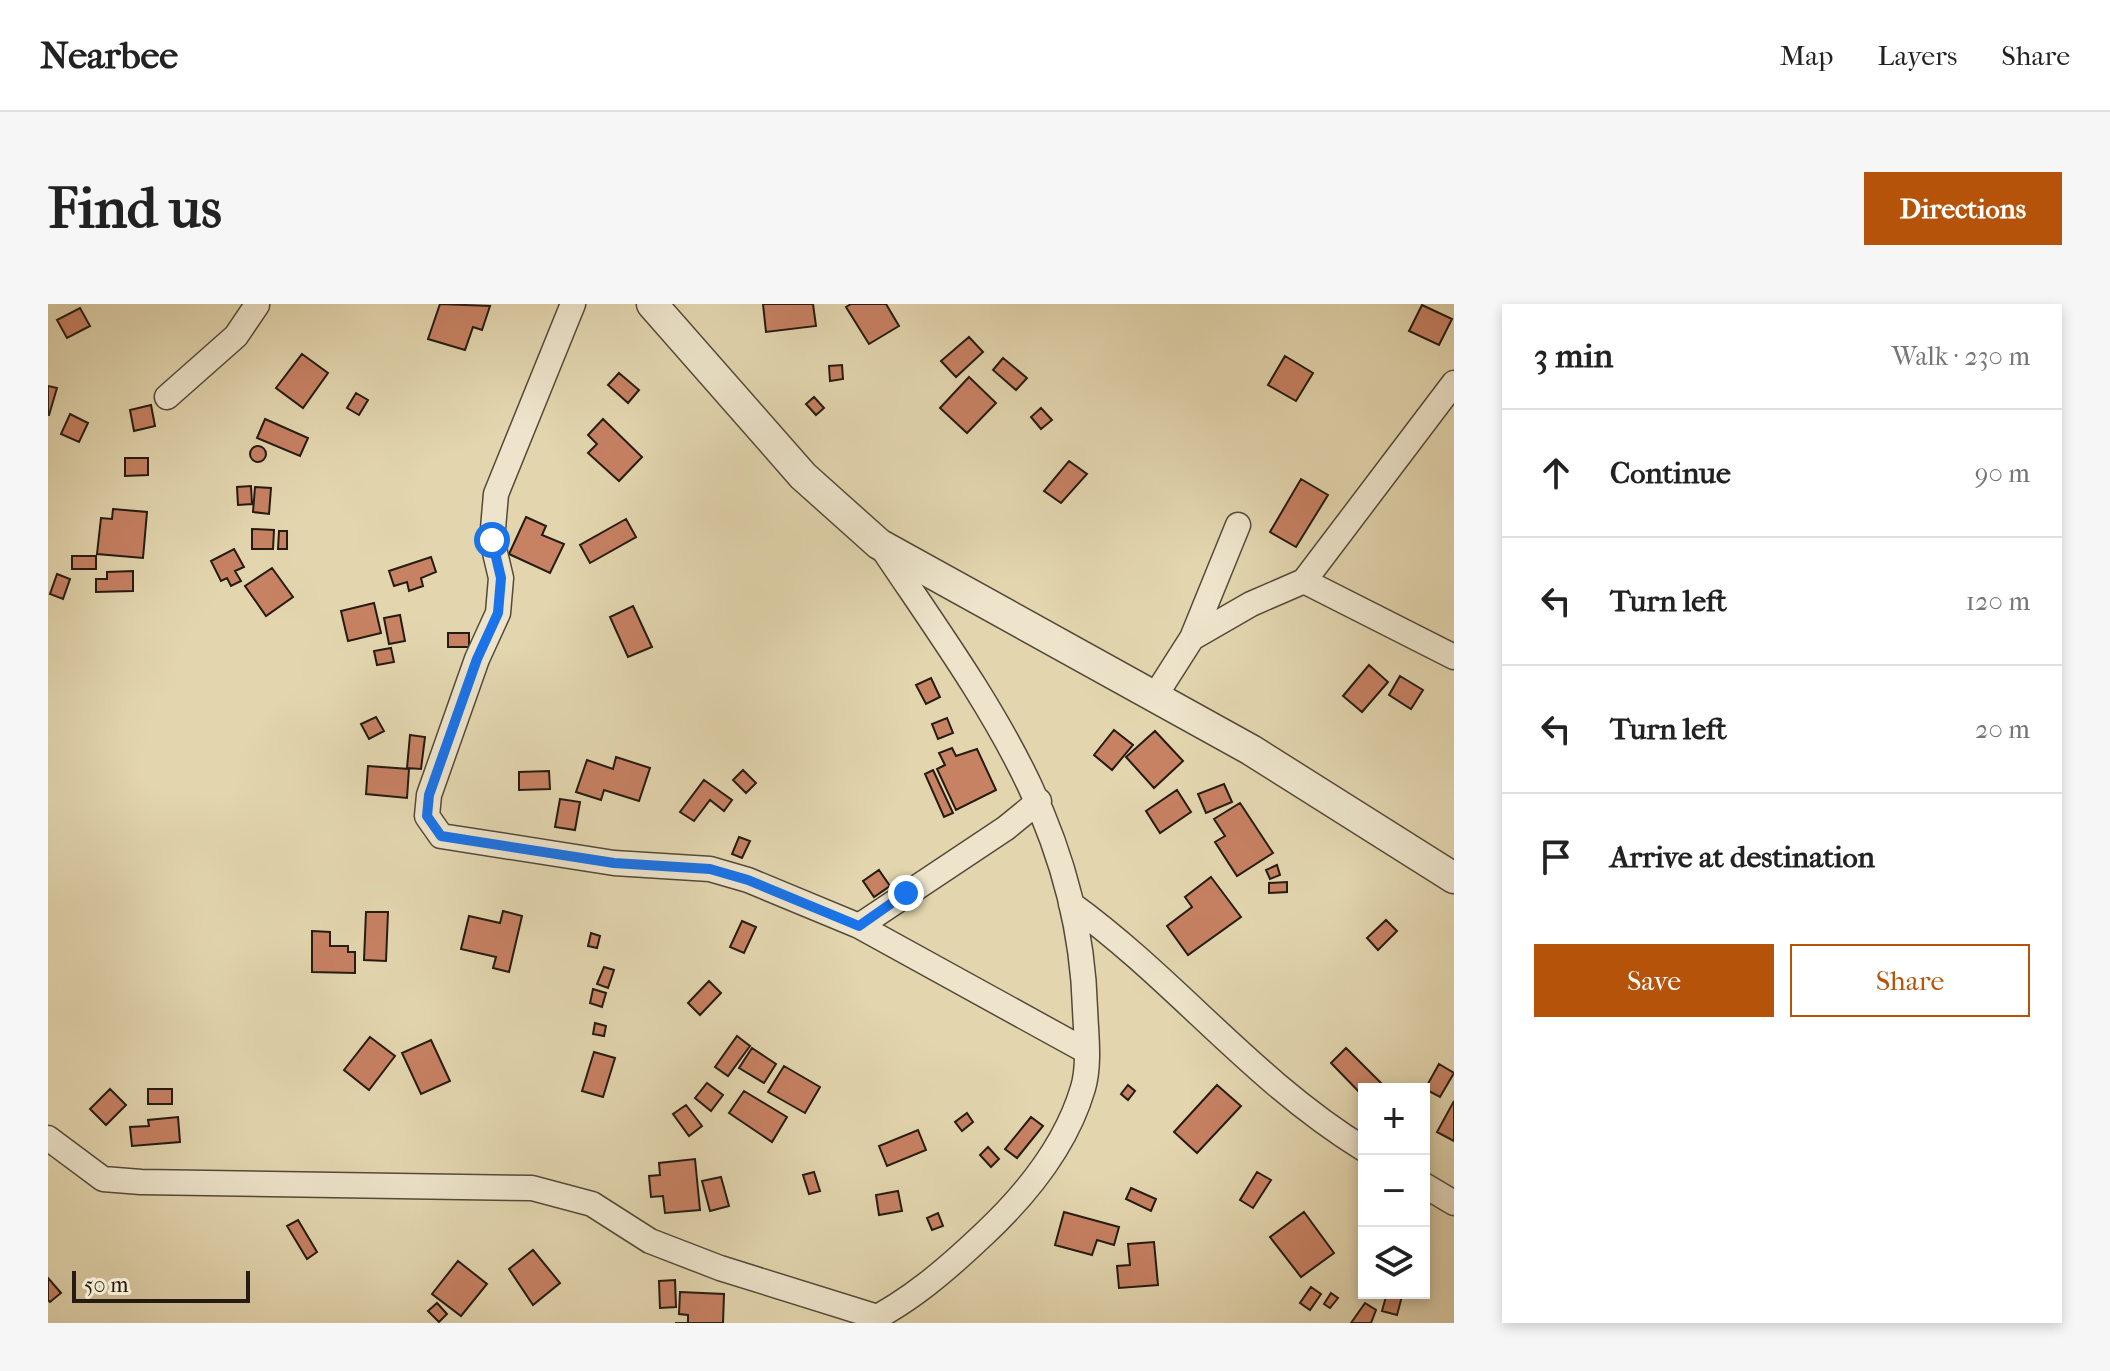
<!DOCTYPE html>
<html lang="en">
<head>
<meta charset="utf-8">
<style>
	:root { --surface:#fff; --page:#f6f6f6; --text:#222; --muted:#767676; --line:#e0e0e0; --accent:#b45309 }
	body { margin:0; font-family:"IM FELL French Canon",serif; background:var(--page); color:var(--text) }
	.controls { position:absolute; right:24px; bottom:24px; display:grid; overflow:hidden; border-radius:0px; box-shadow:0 4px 12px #0003 }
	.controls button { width:72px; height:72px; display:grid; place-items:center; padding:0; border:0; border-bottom:2px solid var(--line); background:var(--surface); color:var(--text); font:40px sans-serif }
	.scale { position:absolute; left:24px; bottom:20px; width:178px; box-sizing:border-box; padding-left:8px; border:4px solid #251b12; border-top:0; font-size:22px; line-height:28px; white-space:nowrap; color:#251b12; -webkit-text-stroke:6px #ede4cb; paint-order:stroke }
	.stop { position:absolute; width:24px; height:24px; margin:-18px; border:6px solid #1a73e8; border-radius:50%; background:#fff }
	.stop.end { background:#1a73e8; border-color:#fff; box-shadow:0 2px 8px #0008 }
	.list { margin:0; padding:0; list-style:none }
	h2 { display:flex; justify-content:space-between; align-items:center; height:104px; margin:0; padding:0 32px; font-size:34px }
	h2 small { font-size:26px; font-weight:400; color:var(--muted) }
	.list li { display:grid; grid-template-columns:52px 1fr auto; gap:24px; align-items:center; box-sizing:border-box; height:128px; padding:0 32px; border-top:2px solid var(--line) }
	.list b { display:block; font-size:30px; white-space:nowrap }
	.list em { font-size:26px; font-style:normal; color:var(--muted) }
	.actions { display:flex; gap:16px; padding:24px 32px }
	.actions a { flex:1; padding:18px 0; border:2px solid var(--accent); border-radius:0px; text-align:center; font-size:28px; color:var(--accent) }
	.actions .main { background:var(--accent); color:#fff }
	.icon { flex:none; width:44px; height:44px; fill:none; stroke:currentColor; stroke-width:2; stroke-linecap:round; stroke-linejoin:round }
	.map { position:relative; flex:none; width:1406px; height:1019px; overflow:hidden; border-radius:0px }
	header { display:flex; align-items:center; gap:48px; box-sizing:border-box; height:112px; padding:0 40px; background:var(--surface); border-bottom:2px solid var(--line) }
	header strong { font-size:38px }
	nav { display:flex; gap:44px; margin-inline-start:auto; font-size:28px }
	.intro { display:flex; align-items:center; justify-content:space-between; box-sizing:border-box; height:192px; padding:0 48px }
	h1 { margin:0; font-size:56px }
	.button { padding:20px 36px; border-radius:0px; background:var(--accent); color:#fff; font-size:28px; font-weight:700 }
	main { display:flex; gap:48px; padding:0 48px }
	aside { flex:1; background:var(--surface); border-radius:0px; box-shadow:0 4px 12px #0003 }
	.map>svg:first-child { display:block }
	.building { fill:#c78163; stroke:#251b12; stroke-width:2 }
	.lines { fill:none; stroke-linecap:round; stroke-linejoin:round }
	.minor-casing { stroke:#544a39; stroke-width:27 }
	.tertiary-casing { stroke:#544a39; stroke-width:33 }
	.minor { stroke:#ede4cb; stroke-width:24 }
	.tertiary { stroke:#ede4cb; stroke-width:30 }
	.route { stroke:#1a73e8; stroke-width:10 }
</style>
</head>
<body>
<header>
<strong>Nearbee</strong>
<nav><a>Map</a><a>Layers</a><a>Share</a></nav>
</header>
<div class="intro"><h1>Find us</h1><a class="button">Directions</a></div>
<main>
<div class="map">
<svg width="1406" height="1019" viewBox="0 0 1406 1019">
	<rect width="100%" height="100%" fill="#e3d6af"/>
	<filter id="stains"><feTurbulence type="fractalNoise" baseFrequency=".0025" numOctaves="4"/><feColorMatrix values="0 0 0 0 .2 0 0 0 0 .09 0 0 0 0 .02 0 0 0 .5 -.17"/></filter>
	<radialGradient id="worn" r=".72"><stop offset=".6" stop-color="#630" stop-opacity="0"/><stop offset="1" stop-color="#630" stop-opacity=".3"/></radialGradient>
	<path class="building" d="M392,0L442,2L434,26L425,23L417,46L380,35Z
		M715,0H765L768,22L718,28Z
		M803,0H838L851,22L821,40L798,3Z
		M1374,1L1404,15L1391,41L1361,27Z
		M32,4L42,22L19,34L9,16Z
		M921,33L935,48L908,73L893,57Z
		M254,50L280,69L255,104L228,84Z
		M1237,52L1265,69L1248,97L1220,81Z
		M955,54L979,74L968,86L945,66Z
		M794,61L795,75L782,77L781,62Z
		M571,69L591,86L580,99L560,81Z
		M921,73L948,99L919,129L892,104Z
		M0,82L9,84L1,111H0Z
		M308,89L320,96L311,111L299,104Z
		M766,93L776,104L768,111L758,100Z
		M103,101L107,122L86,127L82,106Z
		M993,104L1004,116L993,125L983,113Z
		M22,110L40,119L31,138L13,130Z
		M217,115L260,134L252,152L209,134Z
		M555,115L594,153L571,177L540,149L549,140L540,131Z
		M202 150a8 8 0 1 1 16 0a8 8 0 1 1-16 0Z
		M77,154H100V171L77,172Z
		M1021,157L1039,170L1013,199L996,187Z
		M1253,175L1280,191L1248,243L1222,228Z
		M203,182L204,200L190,201L189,183Z
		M207,183L223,184L221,210L205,208Z
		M65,205L99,208L95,254L49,250L53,214L64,215Z
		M478,213L498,222L494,231L516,240L502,269L461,250Z
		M578,215L588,233L542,259L532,241Z
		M204,225L226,226L225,245H204Z
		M231,227H239V245H230Z
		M186,245L196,263L187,267L193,277L183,282L179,274L173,277L163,257Z
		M24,252H48V265H24Z
		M383,253L388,268L373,274L375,282L361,287L359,278L346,282L341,267Z
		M224,264L245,293L218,312L197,282Z
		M85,267V287L48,288V275H59V268Z
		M9,270L22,275L15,295L2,290Z
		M326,299L333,329L300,337L293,307Z
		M585,302L604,343L580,353L562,313Z
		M352,311L357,337L341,340L336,314Z
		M400,329H421V343H400Z
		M343,344L346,358L329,361L326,347Z
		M1321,361L1340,378L1314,408L1295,392Z
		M1352,372L1375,386L1363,405L1341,391Z
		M883,374L892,393L878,400L868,381Z
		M328,413L336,427L321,435L313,420Z
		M899,414L905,429L890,435L884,420Z
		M1066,426L1085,441L1064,466L1046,451Z
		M1107,427L1135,457L1106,484L1078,453Z
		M362,431L377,433L373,465L359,464Z
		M904,444L908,452L929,445L948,486L908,506L889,465L897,461L891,449Z
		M568,453L602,464L591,497L556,486L553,496L528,488L539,456L565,465Z
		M320,462L361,465L359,494L318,490Z
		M695,466L708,479L698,489L685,476Z
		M885,466L905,509L896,513L877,470Z
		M501,467L502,485L471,486V468Z
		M656,476L684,496L676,507L662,496L646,517L632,508Z
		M1176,480L1184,498L1158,509L1150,490Z
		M1129,486L1143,508L1112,529L1098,507Z
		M512,495L532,498L527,526L507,523Z
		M1192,499L1225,549L1189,572L1167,538L1177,532L1166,515Z
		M691,533L702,537L694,554L684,550Z
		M1229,561L1232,571L1222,575L1218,566Z
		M831,566L842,582L826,593L815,577Z
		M1163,573L1193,613L1140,651L1119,622L1144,603L1137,593Z
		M1239,578V588L1221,589V579Z
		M455,607L474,612L461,668L445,664L448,653L413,645L421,612L452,619Z
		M318,608H340L338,657L316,656Z
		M1338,616L1349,627L1330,646L1319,634Z
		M694,617L708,623L696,649L682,643Z
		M264,627L282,628V642H300V648H307V669L264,668Z
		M543,629L552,632L549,644L540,642Z
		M556,663L566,666L560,684L549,680Z
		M661,677L673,689L652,711L640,699Z
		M545,685L558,689L554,703L542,699Z
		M547,719L558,722L556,732L545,730Z
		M689,732L702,742L680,772L667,763Z
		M322,733L347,752L321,786L296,766Z
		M383,736L402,777L373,790L354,749Z
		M704,744L728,760L716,779L691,764Z
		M1298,744L1334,780L1328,785H1316V793L1283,759Z
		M546,748L567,754L555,793L534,787Z
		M1391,760L1406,769L1392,793L1377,785Z
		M736,762L772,783L757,809L720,788Z
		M659,779L675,791L663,807L647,794Z
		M1080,781L1087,787L1080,796L1073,790Z
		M1169,781L1193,802L1149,849L1126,828Z
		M62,785L78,801L58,821L42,805Z
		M100,785H124V800H100Z
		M696,787L739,813L724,838L681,809Z
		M1406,797V837L1389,828Z
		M638,801L654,822L641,832L625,810Z
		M919,809L925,818L914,827L907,818Z
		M130,813L132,838L84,842L82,823L101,822L100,816Z
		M983,813L995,822L969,854L957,845Z
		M870,826L878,846L839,862L831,842Z
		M940,843L951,855L943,863L932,851Z
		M647,855L652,906L617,909L615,892L603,893L601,872L612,871L611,859Z
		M766,868L772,887L761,890L755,871Z
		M1209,868L1223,876L1205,904L1192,896Z
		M673,873L681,902L662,907L654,877Z
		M1083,884L1108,895L1103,907L1078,895Z
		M850,887L854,907L831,911L828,891Z
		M1016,908L1071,923L1066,941L1049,936L1044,951L1007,941Z
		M1256,908L1286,949L1253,973L1222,933Z
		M890,909L895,922L884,926L879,914Z
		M250,916L269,948L259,955L239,922Z
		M1106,938L1110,981L1071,984L1069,962L1082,961L1080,940Z
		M485,946L512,979L485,1001L461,965Z
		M410,957L439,980L413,1012L384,990Z
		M0,974L13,989L2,998L0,996Z
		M627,976L628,1003L612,1004L611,977Z
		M1263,983L1273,990L1262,1006L1252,999Z
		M632,988L676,990L675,1019H627H640V1011L631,1010Z
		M1283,989L1290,994L1282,1004L1276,1000Z
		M1339,989L1354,992L1349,1011L1334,1007Z
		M389,999L399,1010L391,1018L380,1007Z
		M1317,999L1328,1006L1323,1019H1303Z"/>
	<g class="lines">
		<defs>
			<path id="minor" d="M525,0L448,190L444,236L453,274L450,309L429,355L381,491L379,512L393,532L566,559L662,565L700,576L811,622L1038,747
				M119,93L188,32L209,1
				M1256,277L1406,79
				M1144,334L1190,221
				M1107,392L1144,334L1203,300L1256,277L1406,353
				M1023,600C1128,676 1205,777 1316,845
				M811,622L958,524L991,497
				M0,834L55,875L93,878L484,884L544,900L602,937L672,964L829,1013
				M1376,881L1406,899
				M818,1019C862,997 898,966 934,932C977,892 1018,842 1035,784C1042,760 1038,730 1037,705C1032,517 932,390 833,242"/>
			<path id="tertiary" d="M604,0L755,172L831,240L1203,446L1406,574"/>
		</defs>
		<use href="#minor" class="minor-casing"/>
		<use href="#tertiary" class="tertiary-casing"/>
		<use href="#minor" class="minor"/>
		<use href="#tertiary" class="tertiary"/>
	</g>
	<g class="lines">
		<path class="route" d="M444,236L453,274L450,309L429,355L381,491L379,512L393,532L566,559L662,565L700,576L811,622L858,589"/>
	</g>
	<rect width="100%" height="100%" filter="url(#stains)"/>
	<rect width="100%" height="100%" fill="url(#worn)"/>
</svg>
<div class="controls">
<button>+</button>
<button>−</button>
<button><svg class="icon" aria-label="layers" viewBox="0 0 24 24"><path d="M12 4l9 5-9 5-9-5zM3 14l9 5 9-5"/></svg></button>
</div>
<div class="scale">50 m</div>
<div class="stop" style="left:444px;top:236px"></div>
<div class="stop end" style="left:858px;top:589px"></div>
</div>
<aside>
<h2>3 min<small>Walk · 230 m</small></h2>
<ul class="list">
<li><svg class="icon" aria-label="ahead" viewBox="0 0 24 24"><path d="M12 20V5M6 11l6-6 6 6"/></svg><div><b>Continue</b></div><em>90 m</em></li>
<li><svg class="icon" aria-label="left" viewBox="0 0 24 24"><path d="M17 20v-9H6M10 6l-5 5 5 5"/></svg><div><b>Turn left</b></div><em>120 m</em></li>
<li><svg class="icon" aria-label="left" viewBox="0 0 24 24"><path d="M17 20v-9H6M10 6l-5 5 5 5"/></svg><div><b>Turn left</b></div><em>20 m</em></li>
<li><svg class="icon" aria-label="arrive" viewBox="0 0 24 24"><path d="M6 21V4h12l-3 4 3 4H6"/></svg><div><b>Arrive at destination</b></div></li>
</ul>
<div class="actions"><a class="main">Save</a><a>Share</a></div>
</aside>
</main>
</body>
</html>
